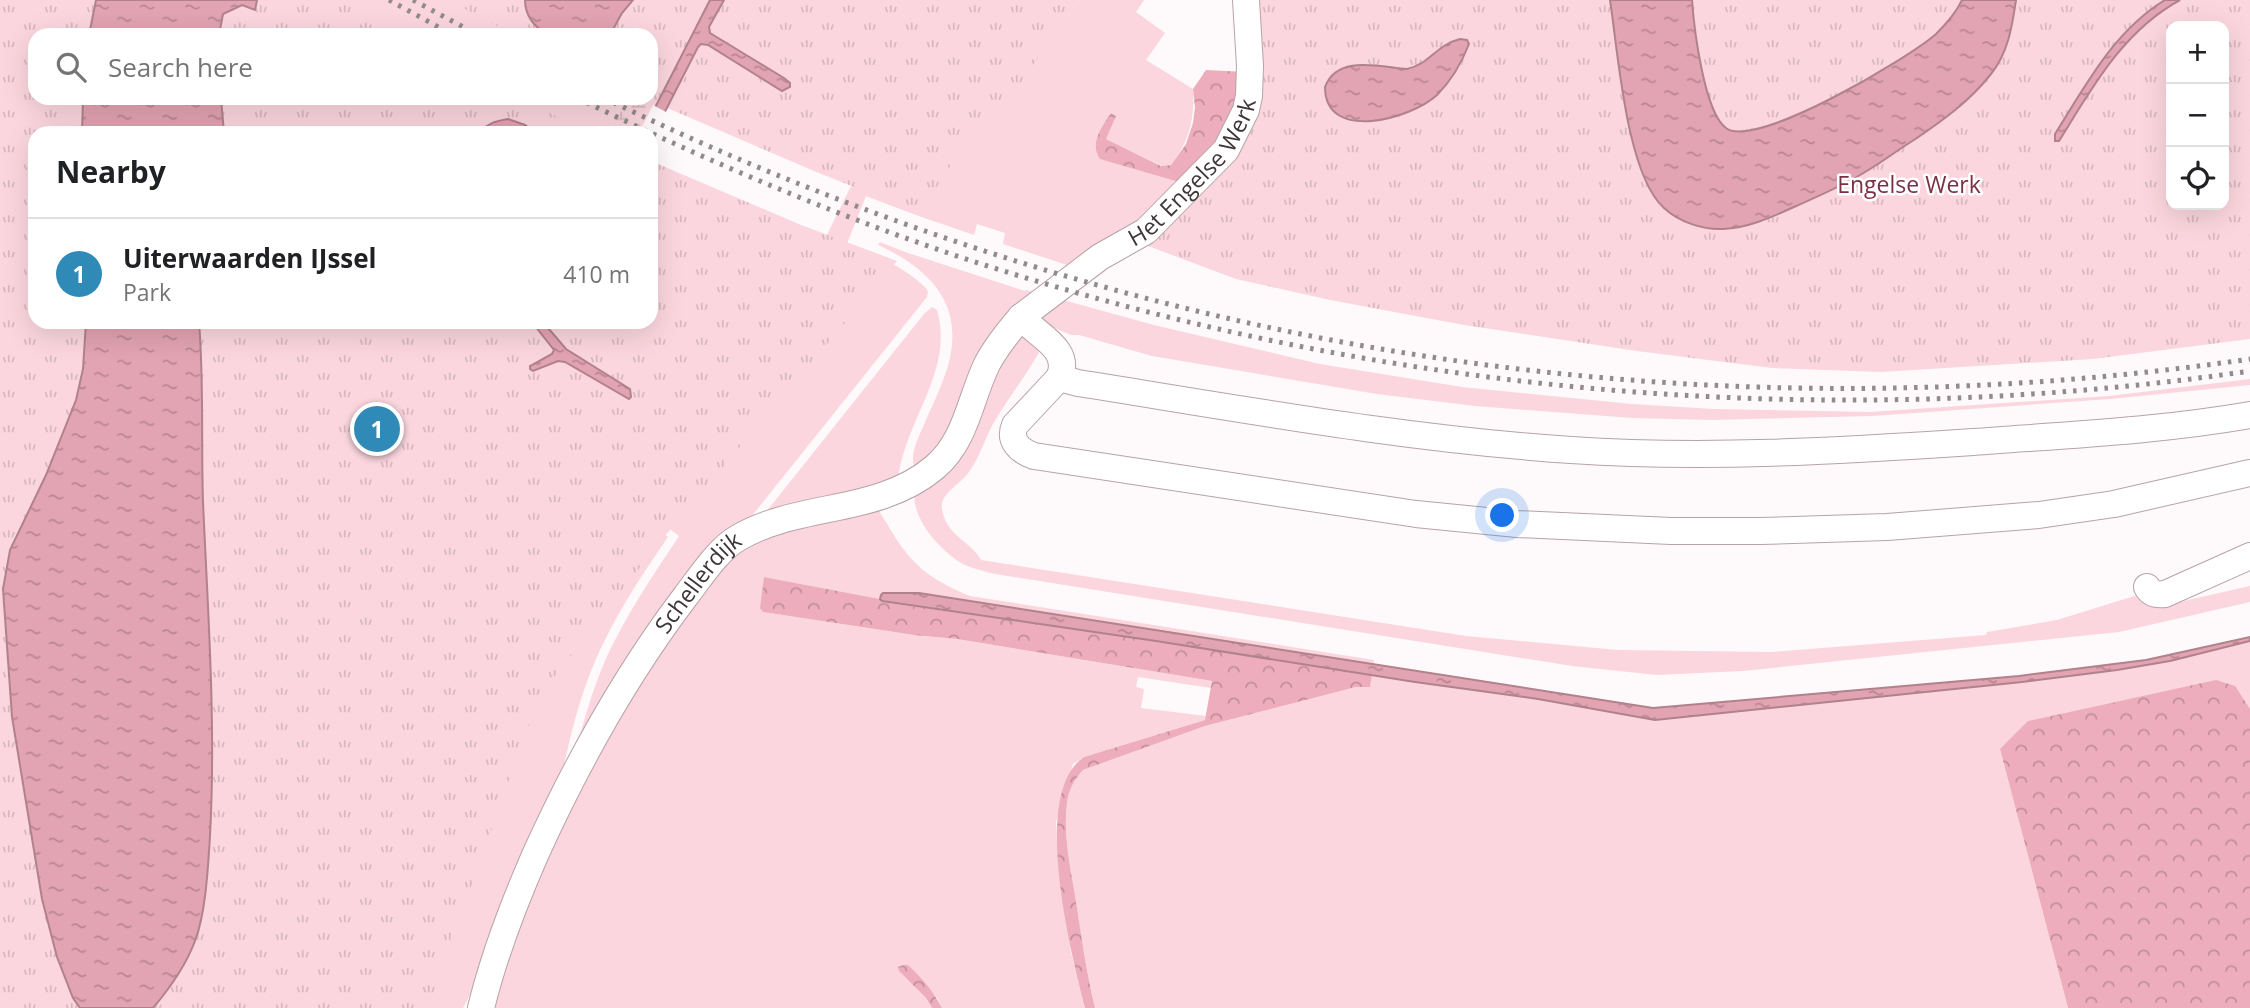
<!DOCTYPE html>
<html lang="en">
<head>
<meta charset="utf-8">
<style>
	:root { --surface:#fff; --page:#f6f6f6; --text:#202124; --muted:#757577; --line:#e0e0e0; --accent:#2f8ab7 }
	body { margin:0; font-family:"Open Sans",sans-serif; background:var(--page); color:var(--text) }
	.controls { position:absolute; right:21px; top:21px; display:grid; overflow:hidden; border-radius:14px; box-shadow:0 7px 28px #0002 }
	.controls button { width:63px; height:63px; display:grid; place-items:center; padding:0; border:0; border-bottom:2px solid var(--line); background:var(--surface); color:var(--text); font:35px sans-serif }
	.you { position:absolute; left:1503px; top:516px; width:24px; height:24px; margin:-18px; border:5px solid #fff; border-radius:50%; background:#1a73e8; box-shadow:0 0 0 10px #1a73e833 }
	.badge { display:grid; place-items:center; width:46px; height:46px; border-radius:50%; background:var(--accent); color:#fff; font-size:23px; font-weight:700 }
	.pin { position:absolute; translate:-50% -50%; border:4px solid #fff; box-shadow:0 2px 7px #0006 }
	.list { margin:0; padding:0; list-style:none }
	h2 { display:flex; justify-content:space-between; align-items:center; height:91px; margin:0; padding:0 28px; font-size:30px }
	h2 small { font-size:23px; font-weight:400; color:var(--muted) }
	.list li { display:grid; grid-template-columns:46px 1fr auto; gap:21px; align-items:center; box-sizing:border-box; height:112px; padding:0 28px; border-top:2px solid var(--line) }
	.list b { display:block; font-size:26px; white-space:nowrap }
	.list p { margin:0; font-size:23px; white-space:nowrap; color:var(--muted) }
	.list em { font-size:23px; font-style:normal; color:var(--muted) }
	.icon { flex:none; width:38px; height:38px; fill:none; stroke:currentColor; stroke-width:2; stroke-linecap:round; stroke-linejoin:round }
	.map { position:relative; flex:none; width:2250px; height:1008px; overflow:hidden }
	.search { position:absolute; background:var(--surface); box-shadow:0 7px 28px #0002; left:28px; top:28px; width:630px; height:77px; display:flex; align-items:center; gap:18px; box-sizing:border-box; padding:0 24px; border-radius:21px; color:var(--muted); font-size:26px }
	.panel { position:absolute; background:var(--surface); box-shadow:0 7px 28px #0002; left:28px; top:126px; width:630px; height:203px; border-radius:21px }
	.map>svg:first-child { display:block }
	.green { fill:#fbd6de }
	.forest { fill:url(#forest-crowns) }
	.wetland { fill:url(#wetland-marsh) }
	.park { fill:url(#park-tufts); fill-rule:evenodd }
	.water { fill:url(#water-ripples); stroke:#b1828d; stroke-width:2 }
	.pier { fill:#fef9fa }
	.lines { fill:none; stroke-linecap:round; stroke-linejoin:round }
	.minor-casing { stroke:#b7a3a7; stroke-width:28 }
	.minor { stroke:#fff; stroke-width:26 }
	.rail { stroke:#928b8c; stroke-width:5; stroke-dasharray:3.5 7; stroke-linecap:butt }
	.labels { text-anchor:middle; stroke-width:5; stroke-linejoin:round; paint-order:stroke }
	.street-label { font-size:23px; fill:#3e3637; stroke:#fff }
	.park-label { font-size:23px; fill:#7b3047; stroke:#fff }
</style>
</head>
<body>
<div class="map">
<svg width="2250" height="1008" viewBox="0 0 2250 1008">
	<defs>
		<pattern id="forest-crowns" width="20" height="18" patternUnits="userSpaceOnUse" patternTransform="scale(1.75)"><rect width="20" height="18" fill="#edadbc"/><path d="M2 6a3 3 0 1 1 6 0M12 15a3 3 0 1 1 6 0" fill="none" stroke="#c18e9a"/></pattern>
		<pattern id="wetland-marsh" width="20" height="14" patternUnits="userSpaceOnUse" patternTransform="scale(1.75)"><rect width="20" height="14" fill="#fbd6de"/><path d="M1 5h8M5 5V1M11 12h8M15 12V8" fill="none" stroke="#d8b8bf"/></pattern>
		<pattern id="park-tufts" width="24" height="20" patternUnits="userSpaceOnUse" patternTransform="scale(1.75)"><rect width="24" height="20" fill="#fbd6de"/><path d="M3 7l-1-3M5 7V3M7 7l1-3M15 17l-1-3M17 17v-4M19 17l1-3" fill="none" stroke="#d8b8bf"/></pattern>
		<pattern id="water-ripples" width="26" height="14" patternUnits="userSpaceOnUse" patternTransform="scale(1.75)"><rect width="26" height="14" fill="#e2a3b2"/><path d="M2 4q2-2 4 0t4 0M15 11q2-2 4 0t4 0" fill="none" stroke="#b98692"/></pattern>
	</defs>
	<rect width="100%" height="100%" fill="#fef9fa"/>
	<path class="green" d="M257,0H511L532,35H219Z
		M1078,0H1144L1136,12L1165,33L1146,60L1193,89C1195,119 1189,142 1171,165L1162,166L1106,139L1096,140L1186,184L1076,268L1003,244L1005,233L977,224L974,235L913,214L866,196L846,246C878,257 901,264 926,288L928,292L927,297L739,532L571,767C581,732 590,696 604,663C624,618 652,577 679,536L651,515L646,521L668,537C637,582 607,628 588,679C576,711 568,746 561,779L473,989L463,1008H153L527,380L823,243L850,188L859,180L1006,102Z
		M221,98H624L607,133H536Z
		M880,242L905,252L1025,291L1026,290L1038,293L956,431L915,468C909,456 918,438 923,427C932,406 943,384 949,362C964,302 928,268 878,245Z
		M1052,297L1154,325L1320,364L1462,387L1632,404L1713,409L1870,412L2109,396L2250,379V385L2110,399L1872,416L1713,420L1632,418L1475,406L1377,394L1152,356L1079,335H1071L1054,328L1050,333L1042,328L1039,311Z
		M932,307L937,310C955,371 904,421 898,480L758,522L924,314Z
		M1024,337L1045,341C1031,369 1012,393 996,419C985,436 981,456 969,472C961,484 939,494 942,509C946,536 972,542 981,560L1466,636L1618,650L1772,652L1986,635L1987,632L2057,620L2141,594L2148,605L2157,607L2250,586V602L2119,632L1743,671L1657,675L1572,666L995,574C984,571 973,569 963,564C941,552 907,515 916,488L1015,340Z
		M875,504C905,554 914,573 970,596L1374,660V664L919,593H883L880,599L764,577L763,612L914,635L957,639L1212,681L1211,688L1138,677L1136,687L1144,689L1141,708L1206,716L1205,720L1084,757L1073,764L1056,822L1057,842L1071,953L1085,1008H942L938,999L908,965L899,971L926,998L932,1008H492L519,895L629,688L740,544Z
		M2250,641V709L2248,707L2000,749L2068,1008H1095C1086,971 1081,933 1075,895C1070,866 1063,833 1067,803C1069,789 1074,780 1083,770L1205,726L1356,687L1370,686L1372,675L1538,699L1655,720L2022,682L2117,670L2170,661Z"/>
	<path class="forest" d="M1206,70L1246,72L1244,101L1186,184L1100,159C1089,143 1102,127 1111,113L1116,116L1106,139L1161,166L1171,165L1186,144L1193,123L1195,107L1193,89Z
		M764,577L880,599L882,602L1156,641L1372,675L1370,687H1356L1205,726L1083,770C1074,780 1069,789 1067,803C1063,833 1070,866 1075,895C1081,933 1086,971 1095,1008H1085C1071,954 1030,792 1084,757L1205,720L1212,681L957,639L914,635L763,612L760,608Z
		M2216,680L2235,686L2250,709V1008H2068L2000,749L2028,721Z
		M903,965H908C921,977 934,992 942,1008H932L926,998L899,971L898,967Z"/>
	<path class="wetland" d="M710,0L642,133H607L624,98H651V35Z"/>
	<path class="park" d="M0,0H340L403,35H35V98H519L590,133H35V322H651V161L801,225L897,261L664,537L539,696L428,1008H0Z
		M448,0H1078L1007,103L952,164L919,213L814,171L644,98H651V35H515Z
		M1241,0H2250V339L2093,359L1881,372L1772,368L1637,351L1464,325L1330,300L1236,279L1143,244L1238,121ZM2171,26H2224V205H2171Z"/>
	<path class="water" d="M96,0H257L255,10L242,5L223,14L219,35H89Z
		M525,0H633L622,13L610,35H547C534,26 525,16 525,0Z
		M710,0H724L709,27L710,33L784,78L790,83V87L782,91L708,45L701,44L698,47L651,139V133H642Z
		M1610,0H1692C1694,28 1704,112 1726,128C1755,150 1909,58 1936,34C1946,24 1956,13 1962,0H2016C2012,27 2008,53 1991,74C1970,101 1942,121 1914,140C1899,149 1885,160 1870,169C1847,184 1819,196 1794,207C1772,217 1748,228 1723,229C1703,230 1679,222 1664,208C1626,174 1618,51 1610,0Z
		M2165,0H2180C2123,31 2092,88 2059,141H2055V134C2086,85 2114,31 2165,0Z
		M1460,39L1467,40L1469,44C1462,62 1451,81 1437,95C1411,119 1325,143 1325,87C1337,54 1380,67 1407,69C1430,64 1436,45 1460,39Z
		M83,98H221L224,133H82Z
		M508,119L525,125L536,133H478C487,124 495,121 508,119Z
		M86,322H199C204,382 201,442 203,502C208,614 216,724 210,836C208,867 206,912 195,941C186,965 170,988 153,1008H80L73,998L57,957L42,899L12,717L3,589L10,550L46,475L76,400L83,369Z
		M532,322H543L566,349L630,389L631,397L629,399L565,362L558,361L533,371L530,369V366L552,354L554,350Z
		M883,593H919L1653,708L2019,676L2146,660L2250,637V641L2170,661L2117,670L2022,682L1655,720L1538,699L1415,682L1156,641L882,601L880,599L881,595Z"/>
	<path class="pier" d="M653,105L668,113L654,140L651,142V133H639Z"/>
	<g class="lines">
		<defs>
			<g id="minor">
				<path d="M1021,317C1036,335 1073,349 1059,378L1015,425C1008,441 1020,451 1034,456L1416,514L1517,524L1671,531H1761L1887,527L2039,515L2114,504L2250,473"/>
				<path d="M1059,378L1078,383C1242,409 1405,439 1571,450C1705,459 1839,451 1973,442C2066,435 2158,431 2250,415"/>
				<path d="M2147,587C2151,594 2157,595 2165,594L2250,556"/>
				<path id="s1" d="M481,1008C494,955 514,903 536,853C577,763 625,676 685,597C699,579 718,549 738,538C799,502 879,515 935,467C966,441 970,399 987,364C996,347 1008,332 1021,317L1100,257L1146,231L1226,150L1246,110L1249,96L1250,66L1246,0"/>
			</g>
		</defs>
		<use href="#minor" class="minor-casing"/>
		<use href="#minor" class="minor"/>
		<path class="rail" d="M389,0L453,35
			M413,0L478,35
			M577,98C701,158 829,213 960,257C1375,394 1818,434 2250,371
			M604,98C1123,348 1679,442 2250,359"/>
	</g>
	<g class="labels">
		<g class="street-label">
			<text dy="8" stroke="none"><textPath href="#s1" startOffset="1155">Het Engelse Werk</textPath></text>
			<text dy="8" stroke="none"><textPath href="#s1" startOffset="481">Schellerdijk</textPath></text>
		</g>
		<g class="park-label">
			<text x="1909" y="193">Engelse Werk</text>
		</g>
	</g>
</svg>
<div class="controls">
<button>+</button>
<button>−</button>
<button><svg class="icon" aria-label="locate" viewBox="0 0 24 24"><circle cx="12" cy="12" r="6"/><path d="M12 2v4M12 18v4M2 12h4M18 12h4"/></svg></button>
</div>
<div class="you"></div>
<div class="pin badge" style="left:377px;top:429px">1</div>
<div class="search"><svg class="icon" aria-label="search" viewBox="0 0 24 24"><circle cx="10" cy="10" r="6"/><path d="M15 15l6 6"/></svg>Search here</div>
<section class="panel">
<h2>Nearby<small></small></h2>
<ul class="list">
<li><span class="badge">1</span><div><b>Uiterwaarden IJssel</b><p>Park</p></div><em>410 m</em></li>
</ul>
</section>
</div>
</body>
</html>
